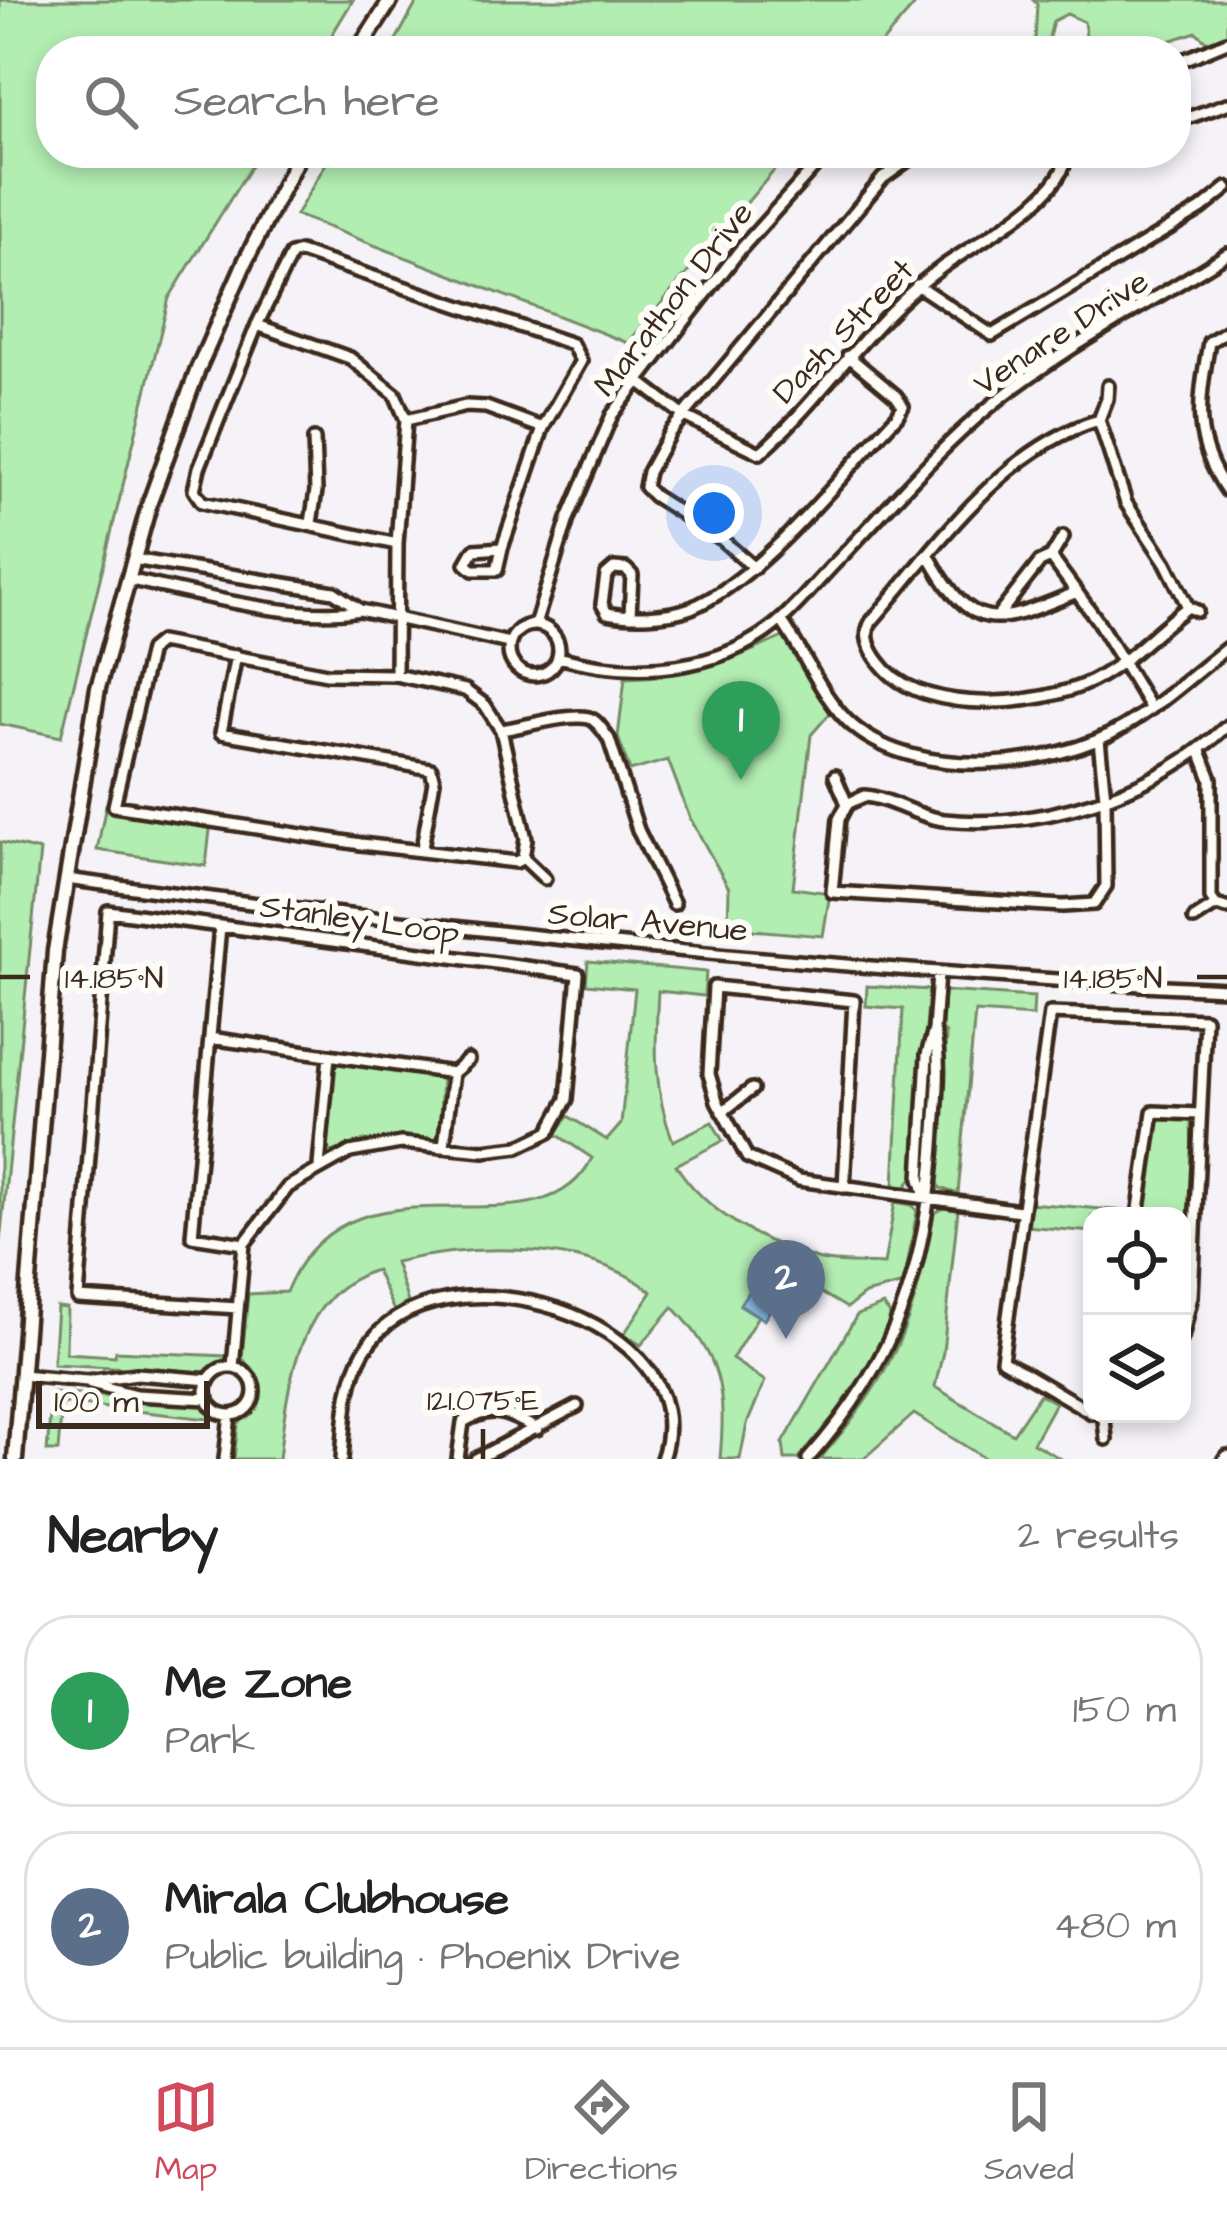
<!DOCTYPE html>
<html lang="en">
<head>
<meta charset="utf-8">
<style>
	:root { --surface:#fff; --page:#f2f2f2; --text:#222; --muted:#767676; --line:#e0e0e0; --accent:#d1495b }
	body { margin:0; font-family:"Architects Daughter",sans-serif; background:var(--page); color:var(--text) }
	.controls { position:absolute; right:36px; bottom:36px; display:grid; overflow:hidden; border-radius:24px; box-shadow:0 6px 18px #0003 }
	.controls button { width:108px; height:108px; display:grid; place-items:center; padding:0; border:0; border-bottom:3px solid var(--line); background:var(--surface); color:var(--text); font:60px sans-serif }
	.scale { position:absolute; left:36px; bottom:30px; width:174px; box-sizing:border-box; padding-left:12px; border:6px solid #3b2a1e; border-top:0; font-size:33px; line-height:42px; white-space:nowrap; color:#3b2a1e; -webkit-text-stroke:9px #fdfcf7; paint-order:stroke }
	.you { position:absolute; left:714px; top:513px; width:42px; height:42px; margin:-30px; border:9px solid #fff; border-radius:50%; background:#1a73e8; box-shadow:0 0 0 18px #1a73e833 }
	.badge { display:grid; place-items:center; width:78px; height:78px; border-radius:50%; background:var(--accent); color:#fff; font-size:39px; font-weight:700 }
	.pin { position:absolute; translate:-50% -99px; filter:drop-shadow(0 3px 6px #0008) }
	.pin::after { content:''; position:absolute; top:63px; width:42px; height:36px; background:inherit; clip-path:polygon(0 0,100% 0,50% 100%) }
	.list { margin:0; padding:0; list-style:none }
	h2 { display:flex; justify-content:space-between; align-items:center; height:156px; margin:0; padding:0 48px; font-size:51px }
	h2 small { font-size:39px; font-weight:400; color:var(--muted) }
	.list li { display:grid; grid-template-columns:78px 1fr auto; gap:36px; align-items:center; box-sizing:border-box; height:192px; margin:0 24px 24px; padding:0 24px; border:3px solid var(--line); border-radius:48px }
	.list b { display:block; font-size:45px; white-space:nowrap }
	.list p { margin:0; font-size:39px; white-space:nowrap; color:var(--muted) }
	.list em { font-size:39px; font-style:normal; color:var(--muted) }
	.icon { flex:none; width:66px; height:66px; fill:none; stroke:currentColor; stroke-width:2; stroke-linecap:round; stroke-linejoin:round }
	.map { position:relative; flex:none; width:1227px; height:1459px; overflow:hidden }
	.search { position:absolute; background:var(--surface); box-shadow:0 6px 18px #0003; left:36px; right:36px; top:36px; height:132px; display:flex; align-items:center; gap:30px; box-sizing:border-box; padding:0 42px; border-radius:48px; color:var(--muted); font-size:45px }
	.sheet { height:588px; background:var(--surface) }
	nav { display:flex; justify-content:space-around; align-items:center; box-sizing:border-box; height:168px; border-top:3px solid var(--line); background:var(--surface); font-size:33px; color:var(--muted) }
	nav a { display:grid; justify-items:center; gap:6px }
	nav .on { color:var(--accent) }
	.map>svg:first-child { display:block }
	.green { fill:#b2edb2; stroke:#768c68; stroke-width:3 }
	.water { fill:#8dc3eb; stroke:#6c8699; stroke-width:3 }
	.lines { fill:none; stroke-linecap:round; stroke-linejoin:round }
	.minor-casing { stroke:#3b2a1e; stroke-width:18 }
	.tertiary-casing { stroke:#3b2a1e; stroke-width:21 }
	.minor { stroke:#fdfcf7; stroke-width:9 }
	.tertiary { stroke:#fdfcf7; stroke-width:12 }
	.ticks { fill:none; stroke:#3b2a1e; stroke-width:4.5 }
	.labels { text-anchor:middle; stroke-width:12; stroke-linejoin:round; paint-order:stroke }
	.street-label { font-size:33px; fill:#3b2a1e; stroke:#fdfcf7 }
	.ticks-label { font-size:30px; text-anchor:middle; fill:#3b2a1e; stroke:#fdfcf7; stroke-width:12; stroke-linejoin:round; paint-order:stroke }
</style>
</head>
<body>
<div class="map">
<svg width="1227" height="1459" viewBox="0 0 1227 1459">
	<rect width="100%" height="100%" fill="#f5f2f8"/>
	<filter id="ink" filterUnits="userSpaceOnUse"><feTurbulence type="fractalNoise" baseFrequency=".00833" numOctaves="2"/><feDisplacementMap in="SourceGraphic" scale="24" xChannelSelector="R" yChannelSelector="G"/><feConvolveMatrix kernelMatrix="1 2 1 2 8 2 1 2 1" color-interpolation-filters="sRGB"/></filter>
	<g filter="url(#ink)">
		<path class="green" d="M0,0H353L322,51H51V153H259L169,298L61,737L0,724Z
			M418,0H919L875,51H390Z
			M1033,0H1227V34L1207,42L1196,32C1145,49 1138,54 1086,36L1084,22L1067,14L1053,21L1048,42H1035L1037,4Z
			M332,153H789L628,343L296,215Z
			M787,635L831,712L811,735L793,888L830,893L823,936L728,928L729,888L690,818L668,760L630,771L618,737L625,678C692,677 727,663 787,635Z
			M106,805L211,821L206,866L97,850Z
			M0,842L40,851L0,1242Z
			M588,961L706,972L704,996L658,991C655,1045 653,1091 673,1141L712,1122L723,1141L676,1165C706,1213 763,1243 817,1259C837,1265 863,1262 884,1264L895,1202L912,1205L917,1211L904,1284L865,1294L847,1308L769,1262L740,1305L758,1316L732,1359L765,1381L747,1424L740,1459H720C726,1391 722,1357 673,1307L641,1345L624,1334L652,1292C588,1240 471,1244 395,1262L408,1302L394,1311L376,1270C296,1293 287,1391 279,1459H234L238,1424L259,1402L261,1391L259,1379L242,1358L248,1294L286,1292C350,1136 539,1266 592,1158L556,1134L568,1116L607,1140L621,1124L635,989L586,984Z
			M867,986L929,990L915,1173L906,1187L894,1186L903,1009L866,1006Z
			M944,991L1034,997L1033,1016L975,1012L958,1194L940,1188L937,1180L946,1034L942,1029Z
			M338,1064L442,1078L439,1134L435,1139L364,1141L332,1152L326,1147L334,1069Z
			M1158,1120L1191,1121C1192,1179 1200,1257 1182,1312V1216H1145Z
			M1028,1203L1128,1211L1127,1216H1092V1232L1025,1226Z
			M944,1208L958,1210L943,1352L935,1387L1013,1434L1040,1394L1055,1403L1033,1443L1061,1459H986L914,1414L863,1459H820C894,1372 914,1325 934,1213Z
			M883,1305L890,1314C885,1362 829,1422 798,1459H785L783,1443L857,1315Z
			M57,1307L67,1308L66,1353L115,1356L116,1351L226,1356L225,1360L207,1372L53,1364Z
			M52,1392L205,1404L217,1420L62,1403L58,1451H47Z"/>
		<path class="water" d="M768,1262L817,1290L809,1302L784,1287L764,1320L740,1304Z"/>
		<g class="lines">
			<defs>
				<path id="minor" d="M1176,63L1227,42
					M1176,122L1227,104
					M917,285L992,335L1201,209L1227,188
					M257,325L350,358L395,394L406,420L397,544L396,675
					M1227,331L1209,342C1199,403 1191,438 1227,491
					M637,380L684,416L760,453
					M1108,386L1107,399L1099,420L1126,503L1166,563L1188,607L1197,611
					M406,420L466,406L486,407L543,428
					M1099,420C1002,448 934,550 871,622C861,639 874,657 886,670C929,715 1040,707 1092,681C1129,662 1155,631 1188,607
					M760,453C825,396 870,319 941,268C976,242 1064,199 1067,153
					M311,523L316,491L314,439
					M397,544L202,502L194,490L199,468L257,325L291,255L300,252L572,344L581,361L543,428L502,548L497,570H473L466,564L474,550L502,548
					M929,556C974,639 1000,623 1077,592
					M1051,557L1063,537
					M754,568L720,538L654,496L645,487L648,472L670,432L883,178L918,153
					M127,579C194,593 293,622 360,610L334,592L133,559
					M360,610L509,643
					M630,615L632,575L626,569L614,568L606,575L602,604L607,613C632,618 667,617 691,608C760,581 845,471 897,416L903,406L896,396L848,356
					M997,617L1040,562L1051,557L1097,620L1151,709
					M781,620C804,652 824,702 853,726C919,782 1055,769 1125,726C1161,704 1194,674 1227,648
					M509 650a25 25 0 1 1 50 0a25 25 0 1 1-50 0Z
					M535,625L568,519L612,415L740,250L827,153
					M160,642L327,674L396,675L465,690L485,705L501,730L526,839L523,858L516,862L361,844L114,806L150,650Z
					M236,655L221,733L431,769L434,781L422,848
					M558,657C634,678 723,673 783,618C804,599 821,577 840,558C889,507 934,453 988,408C1061,348 1148,305 1227,254
					M501,730C523,727 569,713 589,718C598,721 603,731 609,739L638,830L674,904
					M1099,740L1105,797L1106,886L1094,904L1063,906L832,892L839,819L847,804L864,796C891,798 916,817 944,820C1042,830 1155,793 1227,726
					M1200,751L1211,779V898L1216,905
					M835,776L847,804
					M523,858L545,879
					M66,879C452,931 838,972 1227,989
					M1194,919L1216,905L1227,908
					M220,926L192,1236L244,1244
					M210,1038L453,1073
					M722,1112L752,1089
					M444,1146L453,1073L468,1060
					M319,1166L329,1056
					M844,1187L854,1001L714,987L709,1074L717,1101L747,1157L799,1180L1020,1211
					M926,1197L920,1179L927,1055L934,1030L938,974
					M1138,1216L1153,1112L1199,1114
					M233,1367L244,1244L288,1187L350,1152L401,1143L484,1151L518,1147L549,1132L567,1099L578,974L108,911L78,1298L238,1308
					M206 1391a24 24 0 1 1 48 0a24 24 0 1 1-48 0Z
					M22,1375L87,1381L137,1374L209,1380
					M90,1383L136,1395L208,1399
					M1092,1413L1002,1360L1050,1013L1205,1019L1192,1296L1182,1338
					M1104,1420L1106,1439
					M225,1459L230,1415
					M342,1459C345,1423 345,1383 364,1351C433,1236 711,1318 662,1459
					M458,1459L463,1422C495,1404 506,1413 537,1429
					M476,1459L577,1406
					M808,1459C899,1358 927,1264 935,1131C937,1097 942,1063 934,1030
					M1224,1459L1227,1456"/>
				<path id="tertiary" d="M358,51L391,0
					M15,1459L55,951L98,688L150,502L198,369L245,262L300,153"/>
			</defs>
			<use href="#minor" class="minor-casing"/>
			<use href="#tertiary" class="tertiary-casing"/>
			<use href="#minor" class="minor"/>
			<use href="#tertiary" class="tertiary"/>
		</g>
	</g>
	<path class="ticks" d="M0,977H30M1197,977H1227M483,1429V1459"/>
	<g class="labels">
		<g class="street-label">
			<text transform="translate(672 298) rotate(-52)" y="12">Marathon Drive</text>
			<text transform="translate(842 330) rotate(-46)" y="12">Dash Street</text>
			<text transform="translate(1060 331) rotate(-33)" y="12">Venare Drive</text>
			<text transform="translate(360 918) rotate(8)" y="12">Stanley Loop</text>
			<text transform="translate(648 920) rotate(5)" y="12">Solar Avenue</text>
		</g>
	</g>
	<g class="ticks-label">
		<text x="114" y="988">14.185°N</text>
		<text x="1113" y="988">14.185°N</text>
		<text x="483" y="1410">121.075°E</text>
	</g>
</svg>
<div class="controls">
<button><svg class="icon" aria-label="locate" viewBox="0 0 24 24"><circle cx="12" cy="12" r="6"/><path d="M12 2v4M12 18v4M2 12h4M18 12h4"/></svg></button>
<button><svg class="icon" aria-label="layers" viewBox="0 0 24 24"><path d="M12 4l9 5-9 5-9-5zM3 14l9 5 9-5"/></svg></button>
</div>
<div class="scale">100 m</div>
<div class="you"></div>
<div class="pin badge" style="left:741px;top:780px;background:#2e9e5b">1</div>
<div class="pin badge" style="left:786px;top:1339px;background:#5c6f8a">2</div>
<div class="search"><svg class="icon" aria-label="search" viewBox="0 0 24 24"><circle cx="10" cy="10" r="6"/><path d="M15 15l6 6"/></svg>Search here</div>
</div>
<section class="sheet">
<h2>Nearby<small>2 results</small></h2>
<ul class="list">
<li><span class="badge" style="background:#2e9e5b">1</span><div><b>Me Zone</b><p>Park</p></div><em>150 m</em></li>
<li><span class="badge" style="background:#5c6f8a">2</span><div><b>Mirala Clubhouse</b><p>Public building · Phoenix Drive</p></div><em>480 m</em></li>
</ul>
</section>
<nav>
<a class="on"><svg class="icon" aria-label="map" viewBox="0 0 24 24"><path d="M3 6l6-2 6 2 6-2v14l-6 2-6-2-6 2zM9 4v14M15 6v14"/></svg>Map</a>
<a><svg class="icon" aria-label="directions" viewBox="0 0 24 24"><path d="M12 3l9 9-9 9-9-9zM9 14v-3h6M13 9l2 2-2 2"/></svg>Directions</a>
<a><svg class="icon" aria-label="saved" viewBox="0 0 24 24"><path d="M7 4h10v16l-5-4-5 4z"/></svg>Saved</a>
</nav>
</body>
</html>
